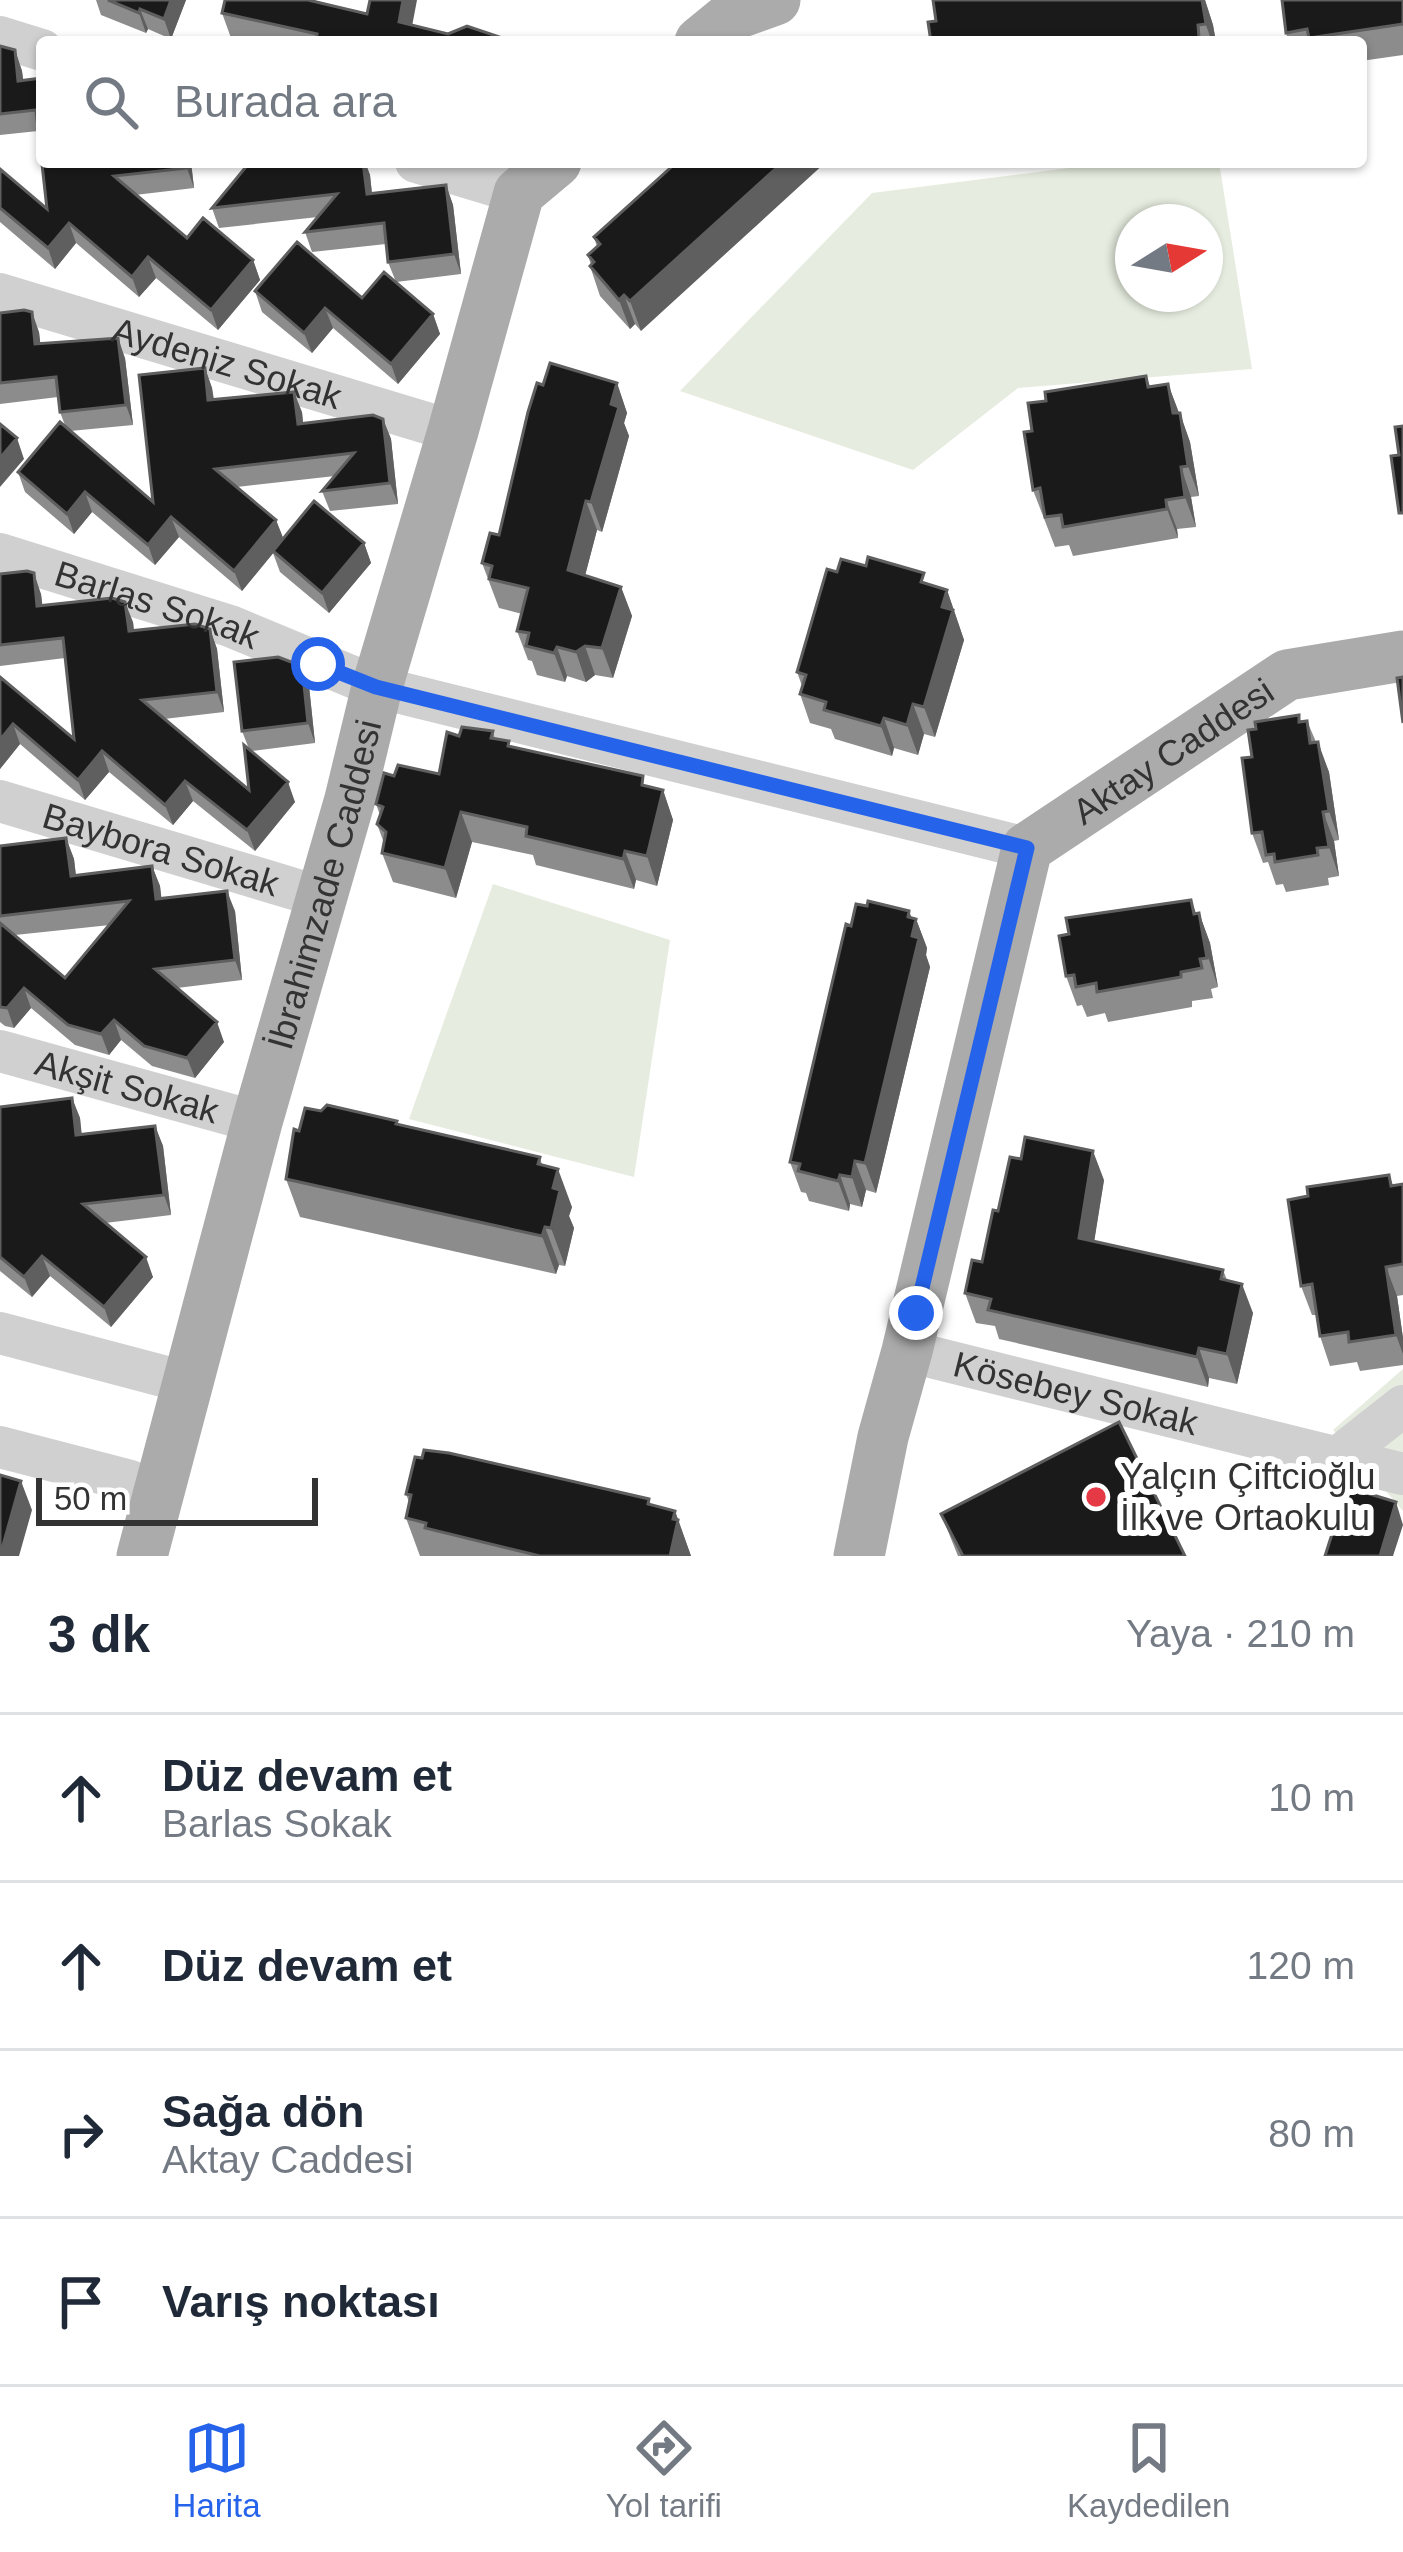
<!DOCTYPE html>
<html lang="tr">
<head>
<meta charset="utf-8">
<style>
	:root { --surface:#fff; --page:#f2f2f3; --text:#1f2937; --muted:#747a83; --line:#e0e1e3; --accent:#2563eb }
	body { margin:0; font-family:Helvetica,sans-serif; background:var(--page); color:var(--text) }
	.compass { position:absolute; left:1115px; top:204px; width:108px; height:108px; border-radius:50%; background:var(--surface); box-shadow:0 3px 9px #0004; rotate:79deg }
	.scale { position:absolute; left:36px; bottom:30px; width:282px; box-sizing:border-box; padding-left:12px; border:6px solid #333; border-top:0; font-size:33px; line-height:42px; white-space:nowrap; color:#333; -webkit-text-stroke:9px #fff; paint-order:stroke }
	.stop { position:absolute; width:36px; height:36px; margin:-27px; border:9px solid #2563eb; border-radius:50%; background:#fff }
	.stop.end { background:#2563eb; border-color:#fff; box-shadow:0 3px 12px #0008 }
	.list { margin:0; padding:0; list-style:none }
	h2 { display:flex; justify-content:space-between; align-items:center; height:156px; margin:0; padding:0 48px; font-size:51px }
	h2 small { font-size:39px; font-weight:400; color:var(--muted) }
	.list li { display:grid; grid-template-columns:78px 1fr auto; gap:36px; align-items:center; box-sizing:border-box; height:168px; padding:0 48px; border-top:3px solid var(--line) }
	.list b { display:block; font-size:45px; white-space:nowrap }
	.list p { margin:0; font-size:39px; white-space:nowrap; color:var(--muted) }
	.list em { font-size:39px; font-style:normal; color:var(--muted) }
	.icon { flex:none; width:66px; height:66px; fill:none; stroke:currentColor; stroke-width:2; stroke-linecap:round; stroke-linejoin:round }
	.map { position:relative; flex:none; width:1403px; height:1556px; overflow:hidden }
	.search { position:absolute; background:var(--surface); box-shadow:0 3px 9px #0004; left:36px; right:36px; top:36px; height:132px; display:flex; align-items:center; gap:30px; box-sizing:border-box; padding:0 42px; border-radius:12px; color:var(--muted); font-size:45px }
	.sheet { height:828px; background:var(--surface) }
	nav { display:flex; justify-content:space-around; align-items:center; box-sizing:border-box; height:168px; border-top:3px solid var(--line); background:var(--surface); font-size:33px; color:var(--muted) }
	nav a { display:grid; justify-items:center; gap:6px }
	nav .on { color:var(--accent) }
	.map>svg:first-child { display:block }
	.green { fill:#e6ecdf; fill-rule:evenodd }
	.lines { fill:none; stroke-linecap:round; stroke-linejoin:round }
	.minor { stroke:#d0d0d0; stroke-width:42 }
	.major { stroke:#ababab; stroke-width:51 }
	.wall { fill:#8c8c8c; fill-rule:evenodd }
	.shaded-wall { fill:#5f5f5f }
	.building { fill:#1a1a1a; stroke:#5f5f5f; stroke-width:3 }
	.route { stroke:#2563eb; stroke-width:15 }
	.poi-dot { fill:#e63946; stroke:#fff; stroke-width:4.5 }
	.labels { text-anchor:middle; stroke-width:12; stroke-linejoin:round; paint-order:stroke }
	.street-label { font-size:36px; fill:#333; stroke:#fff }
	.poi-label { font-size:36px; fill:#333; stroke:#fff; text-anchor:start }
</style>
</head>
<body>
<div class="map">
<svg width="1403" height="1556" viewBox="0 0 1403 1556">
	<rect width="100%" height="100%" fill="#fff"/>
	<path class="green" d="M1116,162H1219L1252,369L1018,388L913,470L680,391L872,193ZM1133,222H1205V294H1133Z
		M493,884L670,940L634,1177L409,1119Z
		M1403,1369V1511L1333,1430Z"/>
	<g class="lines">
		<g class="minor">
			<path d="M0,37L42,50"/>
			<path d="M416,162L519,193"/>
			<path id="s1" d="M0,294L453,431"/>
			<path id="s2" d="M0,554L230,626L377,687L1027,848"/>
			<path id="s3" d="M0,801L324,898"/>
			<path id="s4" d="M0,1051L257,1122"/>
			<path d="M0,1333L189,1383"/>
			<path id="s5" d="M907,1351L1403,1474"/>
			<path d="M0,1447L127,1480L159,1492"/>
			<path d="M1337,1458L1403,1406"/>
		</g>
		<g class="major">
			<path d="M700,42L733,15L775,0"/>
			<path id="s6" d="M142,1556L257,1122L350,799L377,687L453,431L519,193L556,162"/>
			<path id="s7" d="M859,1556L883,1437L907,1351L1027,848L1287,675L1403,656"/>
		</g>
	</g>
	<path class="wall" d="M96,0H186L171,39L148,29L146,33L101,15Z
		M225,0H313L448,34L514,42H248L231,38L222,13Z
		M933,0H1205L1213,25L1216,42H931L936,21Z
		M1403,0V55L1361,61V42H1289L1286,33Z
		M0,46L15,50L22,71L23,81L191,162L194,188L135,195L187,238L253,260L260,280L218,330L156,278L139,297L76,243L55,269L0,222V169L47,209L38,131L0,135Z
		M250,162H365L370,175L372,193L446,185L453,205L461,274L396,282L388,262L386,244L312,252L305,232L318,217L219,228L212,208Z
		M677,162L641,331L635,324L630,329L600,296L590,266L591,265L588,255L597,247L594,237Z
		M255,291L362,298L433,314L440,334L398,384L333,328L312,353L262,312Z
		M0,313L39,332L40,344L125,358L133,425L70,431L153,502L205,368L212,388L214,399L302,412L303,423L383,419L391,439L398,504L330,511L322,491L335,476L237,487L276,520L283,539L364,543L371,563L329,613L280,572L273,553L242,591L179,537L155,565L92,512L74,534L25,492L18,472L66,428L60,412L58,397L0,404Z
		M1146,376L1150,386L1168,384L1190,442L1199,496L1191,497L1196,527L1177,529L1178,538L1073,556L1069,545L1055,547L1033,490L1032,431L1046,401Z
		M617,383L627,413L624,423L629,436L602,532L597,530L585,575L621,587L632,616L613,678L595,675L586,682L567,676L565,682L537,675L532,661L528,660L517,631L522,614L499,608L482,563L499,535L543,385Z
		M837,572L928,584L947,590L964,640L935,737L924,734L918,755L894,748L892,756L835,739L831,729L810,723L800,694L802,686L797,672Z
		M0,574L41,594L42,605L133,622L134,631L210,629L217,649L224,712L164,719L249,790V749L242,731L309,686L315,743L251,751L295,802L255,851L193,801L173,825L109,772L85,800L20,744L0,769V677L74,739L65,658L0,666Z
		M1307,721L1329,772L1339,840L1334,841L1339,876L1328,878L1329,885L1286,892L1283,884L1276,885L1268,862L1263,863L1252,833V757L1301,722Z
		M493,731L495,739L511,747L663,790L673,820L657,886L636,880L634,889L536,865L533,855L472,842L456,898L393,882L382,853L384,843L377,824L380,815L376,804L394,776L439,774L459,736Z
		M66,838L74,859L76,875L152,866L160,886L161,898L235,911L242,980L177,988L224,1042L195,1078L152,1066L121,1040L109,1055L75,1045L31,1008L14,1028L5,1026L0,1022V846ZM110,925L65,978L15,935Z
		M909,911L911,918L916,919L927,948L926,955L930,967L876,1193L866,1190L862,1207L850,1204L849,1211L809,1201L806,1193L801,1192L790,1162L851,926Z
		M1199,913L1210,943L1218,987L1211,989L1213,998L1192,1001V1007L1108,1022L1105,1013L1087,1017L1082,1005L1077,1006L1066,976Z
		M72,1098L80,1118L81,1134L155,1126L163,1146L171,1215L105,1223L153,1277L111,1327L50,1276L32,1297L0,1271V1107Z
		M398,1125L540,1157L542,1165L572,1207L569,1216L574,1228L565,1266L559,1265L556,1274L300,1217L286,1179L299,1131Z
		M1389,1175L1393,1185L1403,1184V1295L1397,1296L1403,1338V1365L1360,1371L1357,1362L1330,1366L1320,1336L1316,1315H1312L1301,1286L1308,1196Z
		M1104,1180L1094,1241L1223,1270L1227,1280L1253,1313L1237,1384L1209,1378L1208,1387L999,1339L995,1326L976,1323L965,1293L982,1262L998,1211Z
		M406,1494L649,1499L651,1505L675,1511L691,1556H420L406,1518L409,1502Z
		M941,1514L1185,1556H958Z"/>
	<path class="shaded-wall" d="M171,0H186L171,39L164,19Z
		M403,0H417L409,42L399,22Z
		M1197,0H1205L1213,25L1216,42H1212Z
		M140,9L148,29L146,33L139,13Z
		M15,50L22,71L26,101L18,81Z
		M186,162H191L194,188L187,168Z
		M363,162H365L370,175L374,214L367,194Z
		M783,162H826L641,331L630,301Z
		M446,185L453,205L461,274L454,254Z
		M69,223L76,243L55,269L48,248Z
		M148,257L156,278L139,297L132,277Z
		M253,260L260,280L218,330L211,310Z
		M624,295L635,324L630,329L619,300Z
		M325,308L333,328L312,353L304,333Z
		M32,312L39,332L43,365L35,344Z
		M433,314L440,334L398,384L391,364Z
		M118,338L125,358L133,425L126,405Z
		M205,368L212,388L216,420L208,400Z
		M617,383L627,413L624,423L629,436L602,532L591,502L611,404Z
		M1168,384L1179,413H1173Z
		M294,392L302,412L305,444L298,424Z
		M1180,413L1190,442L1199,496L1188,466Z
		M383,419L391,439L398,504L390,483Z
		M17,438L24,459L0,487V458Z
		M1181,467L1191,497L1196,527L1185,497Z
		M85,492L92,512L74,534L67,514Z
		M1166,500L1177,529L1178,538L1167,509Z
		M586,501L597,530L579,599L568,570Z
		M171,517L179,537L155,565L148,545Z
		M276,520L284,540L242,591L234,571Z
		M364,543L371,563L329,613L322,593Z
		M34,573L41,594L45,626L37,606Z
		M621,587L632,616L613,678L602,648Z
		M947,590L964,640L935,737L924,707L942,607Z
		M125,602L133,622L136,652L129,631Z
		M210,629L217,649L224,712L217,692Z
		M585,646L595,675L586,682L576,652Z
		M557,647L567,676L565,682L554,653Z
		M302,666L309,686L315,743L308,723Z
		M913,704L924,734L918,755L907,725Z
		M884,718L894,748L892,756L881,726Z
		M13,724L20,744L0,769V740Z
		M1318,742L1329,772L1339,840L1329,811Z
		M102,751L109,772L85,800L78,780Z
		M185,781L193,801L173,825L165,805Z
		M288,782L295,802L255,851L247,830Z
		M663,790L673,820L657,886L647,856Z
		M461,812L472,842L456,898L445,868Z
		M1323,812L1334,841L1339,876L1329,847Z
		M66,838L74,859L78,896L71,876Z
		M625,851L636,880L634,889L623,859Z
		M152,866L160,886L164,919L156,899Z
		M227,891L235,911L242,980L235,960Z
		M1191,900L1202,929L1199,913L1210,943L1218,987L1194,914Z
		M909,911L915,926L916,919L927,948L926,955L930,967L876,1193L865,1163L912,936Z
		M24,988L31,1008L14,1028L7,1008Z
		M114,1020L121,1040L109,1055L101,1034Z
		M217,1022L224,1042L195,1078L187,1058Z
		M72,1098L80,1118L84,1155L76,1135Z
		M155,1126L163,1146L171,1215L164,1195Z
		M1093,1151L1104,1180L1090,1268L1079,1238Z
		M855,1161L866,1190L862,1207L852,1177Z
		M558,1169L572,1207L569,1216L574,1228L565,1266L551,1228L553,1188Z
		M840,1175L850,1204L849,1211L838,1181Z
		M545,1227L559,1265L556,1274L542,1236Z
		M42,1256L50,1276L32,1297L24,1277Z
		M146,1257L153,1277L111,1327L104,1307Z
		M1386,1267L1397,1296L1403,1338V1354L1396,1335Z
		M1242,1284L1253,1313L1237,1384L1227,1354Z
		M1199,1348L1209,1378L1208,1387L1197,1357Z
		M21,1481L32,1510L19,1556H0Z
		M1396,1502L1403,1525L1393,1556H1380Z
		M675,1511L691,1556H670Z"/>
	<path class="building" d="M108,0H171L164,19L140,9L139,13Z
		M225,0H308L367,14L370,0H403L399,22L448,34L467,26L514,42H316L317,34L222,13Z
		M933,0H1202L1206,24L1198,25L1199,38L1171,42H931L928,22L936,21Z
		M1282,0H1403V24L1309,38L1307,29L1286,33Z
		M0,46L15,50L18,81L42,78V162H186L187,168L114,176L187,238L203,218L253,260L211,310L148,257L132,277L69,223L48,248L0,208V169L47,209L36,110L0,114Z
		M250,162H280V164L299,162H363L367,194L446,185L454,254L388,262L384,223L305,232L337,194L212,208Z
		M677,162H783L630,301L624,295L619,300L590,266L594,262L588,255L600,244L594,237Z
		M297,242L362,298L384,272L433,314L391,364L325,308L304,333L255,291Z
		M24,310L32,312L35,344L118,338L126,405L60,412L56,377L0,383V313Z
		M550,363L617,383L611,404L619,407L591,502L586,501L568,570L621,587L602,648L585,646L576,652L557,647L554,653L526,646L529,633L517,631L528,588L489,579L492,566L482,563L490,533L499,535L528,412L537,383L543,385Z
		M205,368L208,400L294,392L298,424L373,415L383,419L390,483L322,491L354,453L215,469L276,520L234,571L171,517L148,545L85,492L67,514L18,472L60,422L153,502L139,375Z
		M1146,376L1148,387L1168,384L1173,413H1180L1188,466L1181,467L1185,497L1166,500L1167,509L1063,527L1061,515L1045,517L1040,488L1033,490L1024,432L1032,431L1028,403L1046,401L1045,392Z
		M0,424L17,438L0,458Z
		M1403,426V513H1399L1391,456L1399,455L1395,427Z
		M314,501L364,543L322,593L273,551Z
		M868,557L924,573L921,582L947,590L942,607L953,610L924,707L913,704L907,725L884,718L881,726L824,710L826,702L800,694L806,675L797,672L827,569L837,572L841,559L866,566Z
		M27,571L34,573L37,606L112,598L125,602L129,631L195,624L210,629L217,692L142,700L249,790L244,745L288,782L247,830L185,781L165,805L102,751L78,780L13,724L0,740V677L74,739L63,638L0,645V574Z
		M278,657L302,666L308,723L242,731L234,662Z
		M1403,677V723L1397,678Z
		M1299,715V722L1307,721L1310,743L1318,742L1329,811L1323,812L1329,847L1317,848L1318,855L1275,862L1274,854L1266,855L1262,832L1252,833L1242,758L1252,757L1248,730L1256,729L1255,722Z
		M462,727L493,731L491,738L509,741L508,746L643,776L642,785L663,790L647,856L625,851L623,859L526,836L527,827L461,812L445,868L382,853L386,832L377,824L383,807L376,804L384,773L394,776L398,765L439,774L447,732L459,736Z
		M66,838L71,876L152,866L156,899L227,891L235,960L155,969L217,1022L187,1058L144,1046L114,1020L101,1034L68,1025L24,988L7,1008L0,1007V923L65,978L129,901L0,916V846Z
		M1191,900L1194,914L1199,913L1207,958L1200,959L1202,968L1181,972V977L1097,992L1096,983L1076,987L1074,975L1066,976L1059,936L1069,934L1066,918Z
		M868,901L909,911L908,917L916,919L912,936L919,938L865,1163L855,1161L852,1177L840,1175L838,1181L798,1171L800,1164L790,1162L846,924L851,926L856,904L867,906Z
		M72,1098L76,1135L155,1126L164,1195L83,1204L146,1257L104,1307L42,1256L24,1277L0,1257V1107Z
		M327,1105L397,1121L396,1124L540,1157L538,1164L558,1169L553,1188L560,1190L551,1228L545,1227L542,1236L286,1179L294,1129L299,1131L305,1108L321,1111Z
		M1025,1137L1093,1151L1079,1238L1223,1270L1221,1279L1242,1284L1227,1354L1199,1348L1197,1357L988,1310L991,1299L965,1293L972,1260L982,1262L993,1210L998,1211L1010,1157L1021,1159Z
		M1389,1175L1391,1186L1403,1184V1264L1386,1267L1396,1335L1349,1342L1348,1332L1320,1336L1312,1284L1301,1286L1288,1200L1308,1196L1307,1187Z
		M1119,1422L1185,1556H963L941,1514Z
		M424,1450L449,1453L649,1499L648,1504L675,1511L673,1519L678,1520L670,1556H540L425,1528L426,1523L406,1518L411,1495L406,1494L415,1457L422,1458Z
		M0,1475L21,1481L0,1556Z
		M1347,1487L1396,1502L1380,1556H1325Z"/>
	<g class="lines">
		<path class="route" d="M318,664L376,687L1027,848L916,1313"/>
	</g>
	<circle class="poi-dot" cx="1096" cy="1497" r="12"/>
	<g class="labels">
		<g class="street-label">
			<text dy="13" stroke="none"><textPath href="#s1" startOffset="237">Aydeniz Sokak</textPath></text>
			<text dy="13" stroke="none"><textPath href="#s2" startOffset="165">Barlas Sokak</textPath></text>
			<text dy="13" stroke="none"><textPath href="#s7" startOffset="903">Aktay Caddesi</textPath></text>
			<text dy="13" stroke="none"><textPath href="#s3" startOffset="168">Baybora Sokak</textPath></text>
			<text dy="13" stroke="none"><textPath href="#s6" startOffset="696">İbrahimzade Caddesi</textPath></text>
			<text dy="13" stroke="none"><textPath href="#s4" startOffset="132">Akşit Sokak</textPath></text>
			<text dy="13" stroke="none"><textPath href="#s5" startOffset="174">Kösebey Sokak</textPath></text>
		</g>
		<g class="poi-label">
			<text x="1120" y="1489">Yalçın Çiftcioğlu<tspan x="1120" dy="41">İlk ve Ortaokulu</tspan></text>
		</g>
	</g>
</svg>
<svg class="compass" viewBox="-18 -18 36 36"><path d="M0-13l5 13h-10z" fill="#e53935"/><path d="M0 13l5-13h-10z" fill="#747a83"/></svg>
<div class="scale">50 m</div>
<div class="stop" style="left:318px;top:664px"></div>
<div class="stop end" style="left:916px;top:1313px"></div>
<div class="search"><svg class="icon" aria-label="search" viewBox="0 0 24 24"><circle cx="10" cy="10" r="6"/><path d="M15 15l6 6"/></svg>Burada ara</div>
</div>
<section class="sheet">
<h2>3 dk<small>Yaya · 210 m</small></h2>
<ul class="list">
<li><svg class="icon" aria-label="ahead" viewBox="0 0 24 24"><path d="M12 20V5M6 11l6-6 6 6"/></svg><div><b>Düz devam et</b><p>Barlas Sokak</p></div><em>10 m</em></li>
<li><svg class="icon" aria-label="ahead" viewBox="0 0 24 24"><path d="M12 20V5M6 11l6-6 6 6"/></svg><div><b>Düz devam et</b></div><em>120 m</em></li>
<li><svg class="icon" aria-label="right" viewBox="0 0 24 24"><path d="M7 20v-9h11M14 6l5 5-5 5"/></svg><div><b>Sağa dön</b><p>Aktay Caddesi</p></div><em>80 m</em></li>
<li><svg class="icon" aria-label="arrive" viewBox="0 0 24 24"><path d="M6 21V4h12l-3 4 3 4H6"/></svg><div><b>Varış noktası</b></div></li>
</ul>
</section>
<nav>
<a class="on"><svg class="icon" aria-label="map" viewBox="0 0 24 24"><path d="M3 6l6-2 6 2 6-2v14l-6 2-6-2-6 2zM9 4v14M15 6v14"/></svg>Harita</a>
<a><svg class="icon" aria-label="directions" viewBox="0 0 24 24"><path d="M12 3l9 9-9 9-9-9zM9 14v-3h6M13 9l2 2-2 2"/></svg>Yol tarifi</a>
<a><svg class="icon" aria-label="saved" viewBox="0 0 24 24"><path d="M7 4h10v16l-5-4-5 4z"/></svg>Kaydedilen</a>
</nav>
</body>
</html>
